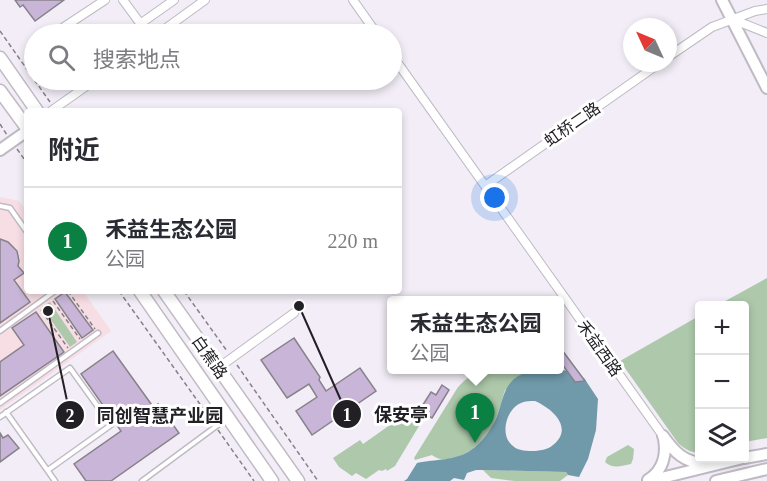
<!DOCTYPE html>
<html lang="zh">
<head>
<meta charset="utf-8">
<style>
	:root { --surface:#fff; --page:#f2f2f3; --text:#2b2b33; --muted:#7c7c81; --line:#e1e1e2; --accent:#0b8043 }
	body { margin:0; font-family:"Times New Roman","Noto Sans SC",serif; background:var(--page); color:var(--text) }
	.controls { position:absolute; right:18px; bottom:18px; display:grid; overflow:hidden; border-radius:6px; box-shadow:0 3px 9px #0003 }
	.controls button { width:54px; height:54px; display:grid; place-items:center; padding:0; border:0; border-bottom:2px solid var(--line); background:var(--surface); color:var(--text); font:30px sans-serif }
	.compass { position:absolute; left:623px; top:18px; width:54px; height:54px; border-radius:50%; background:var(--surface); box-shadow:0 3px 9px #0003; rotate:314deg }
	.you { position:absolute; left:495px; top:198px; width:21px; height:21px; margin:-15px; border:4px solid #fff; border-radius:50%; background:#1a73e8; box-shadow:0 0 0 9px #1a73e833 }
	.badge { display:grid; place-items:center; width:39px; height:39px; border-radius:50%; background:var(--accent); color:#fff; font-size:20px; font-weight:700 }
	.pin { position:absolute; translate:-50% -50px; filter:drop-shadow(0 2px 3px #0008) }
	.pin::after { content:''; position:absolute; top:32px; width:21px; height:18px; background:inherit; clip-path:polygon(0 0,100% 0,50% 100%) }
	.popup { position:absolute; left:387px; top:296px; width:177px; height:78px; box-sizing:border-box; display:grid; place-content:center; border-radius:6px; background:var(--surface); filter:drop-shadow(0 2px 4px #0005); font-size:20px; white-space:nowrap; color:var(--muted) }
	.popup b { font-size:22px; color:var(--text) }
	.popup::after { content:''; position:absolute; left:50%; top:100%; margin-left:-12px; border:12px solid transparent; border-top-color:var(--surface) }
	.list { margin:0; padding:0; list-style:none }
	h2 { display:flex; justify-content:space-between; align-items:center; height:78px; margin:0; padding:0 24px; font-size:26px }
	h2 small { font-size:20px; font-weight:400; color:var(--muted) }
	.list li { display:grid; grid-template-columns:39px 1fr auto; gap:18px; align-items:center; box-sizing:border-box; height:108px; padding:0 24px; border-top:2px solid var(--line) }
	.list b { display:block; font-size:22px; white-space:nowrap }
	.list p { margin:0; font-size:20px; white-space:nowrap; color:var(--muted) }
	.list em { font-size:20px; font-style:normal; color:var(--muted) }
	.icon { flex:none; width:33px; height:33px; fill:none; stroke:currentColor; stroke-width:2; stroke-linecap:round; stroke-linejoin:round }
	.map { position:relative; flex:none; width:767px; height:481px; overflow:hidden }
	.search { position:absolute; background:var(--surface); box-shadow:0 3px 9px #0003; left:24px; top:24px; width:378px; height:66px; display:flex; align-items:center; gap:15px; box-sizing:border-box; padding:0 21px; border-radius:33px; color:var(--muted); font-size:22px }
	.panel { position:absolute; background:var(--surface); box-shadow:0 3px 9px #0003; left:24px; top:108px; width:378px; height:186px; border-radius:6px }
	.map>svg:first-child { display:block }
	.commercial { fill:#f7dde4 }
	.green { fill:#adc8ab }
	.water { fill:#7099a9; fill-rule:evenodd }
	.building { fill:#c8b5d7; stroke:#87828a; stroke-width:1.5 }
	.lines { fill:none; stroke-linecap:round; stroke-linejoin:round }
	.lane-casing { stroke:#bfbac3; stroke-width:7 }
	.street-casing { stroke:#bfbac3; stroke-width:10 }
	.secondary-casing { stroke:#bfbac3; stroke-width:14 }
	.primary-casing { stroke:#bfbac3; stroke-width:15 }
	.path { stroke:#858188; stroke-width:1.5; stroke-dasharray:4.5 3; stroke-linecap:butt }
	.lane { stroke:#fff; stroke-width:4 }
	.street { stroke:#fff; stroke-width:8 }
	.secondary { stroke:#fff; stroke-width:10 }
	.primary { stroke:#fff; stroke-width:12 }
	.labels { text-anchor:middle; stroke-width:6; stroke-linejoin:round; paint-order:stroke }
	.street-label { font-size:16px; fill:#222024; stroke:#fff }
	.leader { fill:none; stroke:#222024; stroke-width:2 }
	.callout-dot { fill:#222024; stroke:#fff; stroke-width:2 }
	.mark-label { font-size:18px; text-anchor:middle; font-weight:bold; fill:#fff }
	.callout-label { font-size:18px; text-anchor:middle; font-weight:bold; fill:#222024; stroke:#fff; stroke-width:6; stroke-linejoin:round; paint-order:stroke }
</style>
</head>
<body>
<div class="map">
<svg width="767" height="481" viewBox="0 0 767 481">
	<rect width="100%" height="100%" fill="#f2edf6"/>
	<path class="commercial" d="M0,197L19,201L27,212V291H83L111,331L0,410Z"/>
	<path class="green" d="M767,278V438L745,442L744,306L718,305Z
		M50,302L77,342L70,347L42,307Z
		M699,316L700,452C690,453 685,449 678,443L620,361Z
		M495,370H546L505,390C500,405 497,421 488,434C479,447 457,462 440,459C439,459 433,456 432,455L415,460L414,458L458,387L464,381L470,376Z
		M403,410L416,415L422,421L395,466L387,471L386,469L382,471L379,470L366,479L356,473L352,476L339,467L333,458L360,440L363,444L397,420L394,416Z
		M628,445L634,449L633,459L631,464C622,466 612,469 605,462L607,457Z
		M483,470L566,472L568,475L560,481H515L491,478Z"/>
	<path class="water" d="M559,368L584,378L598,399L596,430L588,459L579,477L568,475L566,472L483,470H476L467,473L464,480L454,478L450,481H404L407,479L417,463C435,459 456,461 471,450C482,443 489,432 495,421C503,404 502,383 522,374C533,369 548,370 559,370ZM535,401C553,409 574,428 553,445C547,450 542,450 535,451C528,451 518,451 513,446C499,436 506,409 521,403C525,401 531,401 535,401Z"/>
	<path class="building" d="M15,0H64L35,21L23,5L20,7Z
		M0,239L8,242L17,251L19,261L18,266L24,273L14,280L30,302L0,323Z
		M65,292L93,330L82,338L55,299Z
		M36,312L64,352L0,396V362L24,345L12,328Z
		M294,338L320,377L319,380L326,391L360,368L376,391L312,435L296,411L317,397L309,384L287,398L261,360Z
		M559,346L585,381L575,382L559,360Z
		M113,351L154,408L158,404L179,433L111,481H86L74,464L121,431L81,374Z
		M442,385L449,390L432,418L419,411L431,392L436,395Z
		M0,433L3,438L8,435L19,448L0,462Z"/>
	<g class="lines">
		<defs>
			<path id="lane" d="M0,206L10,208L27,232
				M0,331L55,291
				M0,403L98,333
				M6,412L55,481
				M0,417L70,368L111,425L48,470
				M142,481L226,419"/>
			<path id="street" d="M123,0L148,34
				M353,0L377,34
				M732,19L767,33
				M140,24L174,0
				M64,27L105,0
				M158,34L205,0
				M392,55L663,436
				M668,57L712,27L755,11L767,9
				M51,111L95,80
				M485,186L660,63
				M218,368L294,313"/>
			<path id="secondary" d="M722,0L767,88
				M0,150L27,131
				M663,436C675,453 684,462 705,464
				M744,458L767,454
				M648,480C662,471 667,456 664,439
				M649,481L743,458
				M716,481L767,469"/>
			<path id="primary" d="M0,58L37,111
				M0,91L27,128
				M140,291L272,481
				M164,291L298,481"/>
		</defs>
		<use href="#lane" class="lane-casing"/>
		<use href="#street" class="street-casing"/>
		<use href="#secondary" class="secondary-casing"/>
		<use href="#primary" class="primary-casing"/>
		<path class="path" d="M0,31L50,102
			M0,124L7,135
			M17,149L27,163
			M68,291L95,329
			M119,291L212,421
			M184,291L227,351
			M53,301L80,339
			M41,310L68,348
			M237,365L318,481
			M218,430L254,481"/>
		<use href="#lane" class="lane"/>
		<use href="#street" class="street"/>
		<use href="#secondary" class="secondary"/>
		<use href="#primary" class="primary"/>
	</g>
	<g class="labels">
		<g class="street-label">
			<text transform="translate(572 124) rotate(-35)" y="6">虹桥二路</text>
			<text transform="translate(600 348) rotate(55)" y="6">禾益西路</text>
			<text transform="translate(210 357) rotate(55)" y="6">白蕉路</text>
		</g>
	</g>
	<path class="leader" d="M299 306L347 414M48 311L70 415"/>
	<g class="callout-dot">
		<circle cx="299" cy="306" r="6"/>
		<circle cx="48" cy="311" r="6"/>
		<circle cx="347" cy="414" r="15"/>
		<circle cx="70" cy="415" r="15"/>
	</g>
	<g class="mark-label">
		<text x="347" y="421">1</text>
		<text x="70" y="422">2</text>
	</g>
	<g class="callout-label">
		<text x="401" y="421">保安亭</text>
		<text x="160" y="422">同创智慧产业园</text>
	</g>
</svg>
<div class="controls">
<button>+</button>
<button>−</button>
<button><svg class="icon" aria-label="layers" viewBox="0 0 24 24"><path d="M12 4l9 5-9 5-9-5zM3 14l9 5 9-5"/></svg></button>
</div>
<svg class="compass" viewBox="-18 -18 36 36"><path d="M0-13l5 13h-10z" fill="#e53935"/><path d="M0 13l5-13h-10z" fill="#7c7c81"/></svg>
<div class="you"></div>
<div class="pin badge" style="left:475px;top:443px">1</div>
<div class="popup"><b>禾益生态公园</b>公园</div>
<div class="search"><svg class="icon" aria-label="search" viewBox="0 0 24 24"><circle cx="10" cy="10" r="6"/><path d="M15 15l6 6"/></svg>搜索地点</div>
<section class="panel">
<h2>附近<small></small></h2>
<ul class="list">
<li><span class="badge">1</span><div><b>禾益生态公园</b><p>公园</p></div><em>220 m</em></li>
</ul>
</section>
</div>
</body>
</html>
